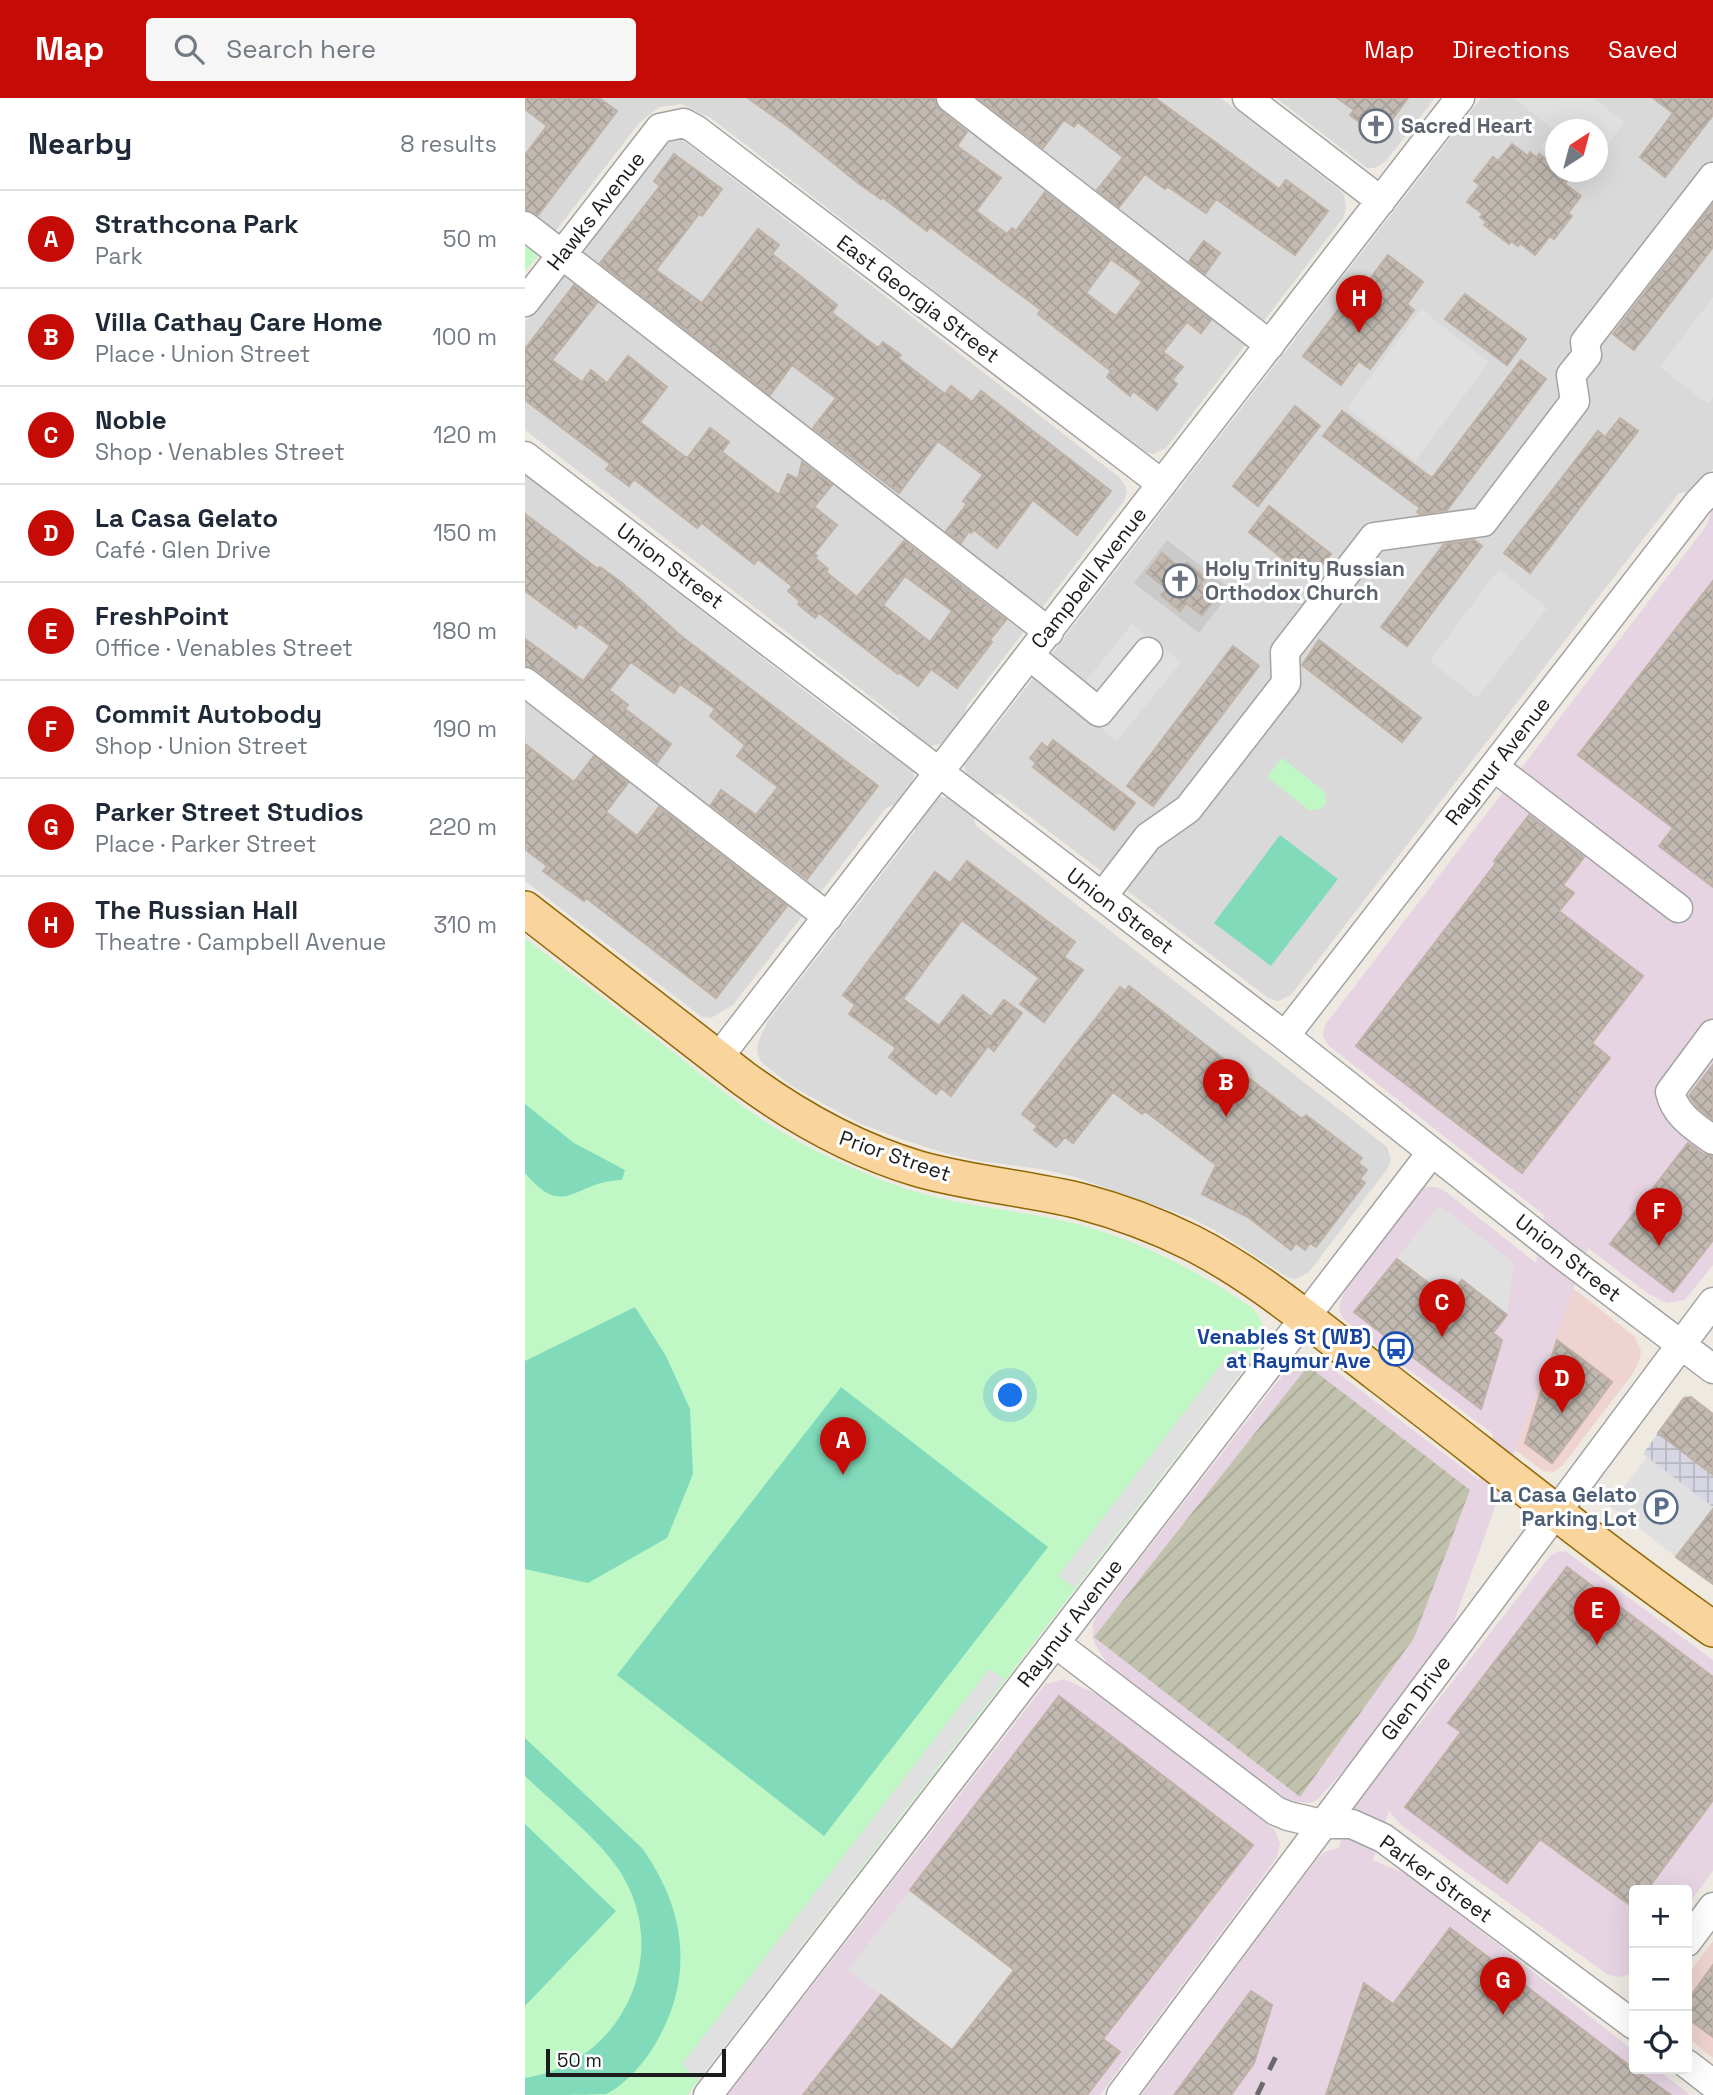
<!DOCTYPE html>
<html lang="en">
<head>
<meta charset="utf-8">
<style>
	:root { --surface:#fff; --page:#f6f6f7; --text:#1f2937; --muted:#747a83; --line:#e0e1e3; --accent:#c40b05 }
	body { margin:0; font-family:"Space Grotesk",sans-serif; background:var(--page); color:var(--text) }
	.controls { position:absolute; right:21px; bottom:21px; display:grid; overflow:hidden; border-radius:7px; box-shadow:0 7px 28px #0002 }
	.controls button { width:63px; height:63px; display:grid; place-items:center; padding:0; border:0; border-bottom:2px solid var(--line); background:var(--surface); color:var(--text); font:35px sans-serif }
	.compass { position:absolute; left:1020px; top:21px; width:63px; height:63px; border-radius:50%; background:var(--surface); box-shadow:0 7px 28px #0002; rotate:36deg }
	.scale { position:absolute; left:21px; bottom:18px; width:180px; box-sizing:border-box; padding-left:7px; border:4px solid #1c1c1c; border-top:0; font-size:19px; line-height:24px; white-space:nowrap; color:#1c1c1c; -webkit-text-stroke:5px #fff; paint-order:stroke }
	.you { position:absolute; left:486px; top:1298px; width:24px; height:24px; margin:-18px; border:5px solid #fff; border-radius:50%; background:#1a73e8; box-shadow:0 0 0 10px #1a73e833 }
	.badge { display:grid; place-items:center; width:46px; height:46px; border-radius:50%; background:var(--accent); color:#fff; font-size:23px; font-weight:700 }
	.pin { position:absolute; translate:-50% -58px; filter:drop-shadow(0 2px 4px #0008) }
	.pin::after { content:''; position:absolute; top:37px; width:24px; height:21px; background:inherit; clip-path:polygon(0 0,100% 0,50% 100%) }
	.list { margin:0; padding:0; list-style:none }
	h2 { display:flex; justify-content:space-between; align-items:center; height:91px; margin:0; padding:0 28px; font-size:30px }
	h2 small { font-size:23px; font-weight:400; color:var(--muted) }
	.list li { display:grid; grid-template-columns:46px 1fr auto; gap:21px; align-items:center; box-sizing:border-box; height:98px; padding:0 28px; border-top:2px solid var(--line) }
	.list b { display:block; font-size:26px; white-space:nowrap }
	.list p { margin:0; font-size:23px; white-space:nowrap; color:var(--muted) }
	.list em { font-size:23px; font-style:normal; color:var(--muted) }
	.icon { flex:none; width:38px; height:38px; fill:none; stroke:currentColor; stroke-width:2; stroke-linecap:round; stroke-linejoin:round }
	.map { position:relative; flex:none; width:1188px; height:1997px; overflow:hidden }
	header { display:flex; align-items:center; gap:42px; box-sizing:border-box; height:98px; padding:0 35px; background:var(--accent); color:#fff }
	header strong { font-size:33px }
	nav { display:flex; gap:38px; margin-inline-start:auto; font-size:24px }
	.search { width:490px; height:63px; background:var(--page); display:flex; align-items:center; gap:18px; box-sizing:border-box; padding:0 24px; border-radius:7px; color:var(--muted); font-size:26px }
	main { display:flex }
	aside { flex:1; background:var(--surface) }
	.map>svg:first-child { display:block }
	.residential { fill:#dad9d9; fill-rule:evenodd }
	.commercial { fill:#eed3d1 }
	.industrial { fill:#e6d4e3 }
	.religious { fill:#cacaca }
	.construction { fill:url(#construction-furrows) }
	.park { fill:#bff8c5 }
	.pitch { fill:#81dbbb }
	.parking { fill:#e0e0e0 }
	.plaza { fill:url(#plaza-grid) }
	.building { fill:url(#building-cross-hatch); stroke:#bfb1a5; stroke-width:2; fill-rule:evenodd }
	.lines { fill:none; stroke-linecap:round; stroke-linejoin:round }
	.minor-casing { stroke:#a3a3a3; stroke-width:31 }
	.major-casing { stroke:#916704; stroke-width:38 }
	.minor { stroke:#fff; stroke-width:28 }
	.major { stroke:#f9d49c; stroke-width:35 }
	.rail { stroke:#6a6a6a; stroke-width:5; stroke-dasharray:14 14; stroke-linecap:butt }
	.labels { text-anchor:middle; stroke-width:6; stroke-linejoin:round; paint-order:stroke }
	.worship-label { font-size:21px; font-weight:bold; fill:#5b616d; stroke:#fff; text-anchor:start }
	.street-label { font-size:21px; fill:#1c1c1c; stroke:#fff }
	.transit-label { font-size:21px; font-weight:bold; fill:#164399; stroke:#fff; text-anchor:end }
	.service-label { font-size:21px; font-weight:bold; fill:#4e5e75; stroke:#fff; text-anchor:end }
</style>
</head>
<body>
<header>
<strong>Map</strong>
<div class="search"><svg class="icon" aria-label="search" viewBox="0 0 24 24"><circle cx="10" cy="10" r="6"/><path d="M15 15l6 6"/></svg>Search here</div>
<nav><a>Map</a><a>Directions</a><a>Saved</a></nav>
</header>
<main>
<aside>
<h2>Nearby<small>8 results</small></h2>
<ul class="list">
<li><span class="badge">A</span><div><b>Strathcona Park</b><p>Park</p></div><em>50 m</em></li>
<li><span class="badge">B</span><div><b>Villa Cathay Care Home</b><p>Place · Union Street</p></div><em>100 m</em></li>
<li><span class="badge">C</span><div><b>Noble</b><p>Shop · Venables Street</p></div><em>120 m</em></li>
<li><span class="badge">D</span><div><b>La Casa Gelato</b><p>Café · Glen Drive</p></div><em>150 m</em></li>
<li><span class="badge">E</span><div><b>FreshPoint</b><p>Office · Venables Street</p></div><em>180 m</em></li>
<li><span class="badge">F</span><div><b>Commit Autobody</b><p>Shop · Union Street</p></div><em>190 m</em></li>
<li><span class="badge">G</span><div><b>Parker Street Studios</b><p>Place · Parker Street</p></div><em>220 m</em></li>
<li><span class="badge">H</span><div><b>The Russian Hall</b><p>Theatre · Campbell Avenue</p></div><em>310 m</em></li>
</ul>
</aside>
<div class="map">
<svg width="1188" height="1997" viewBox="0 0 1188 1997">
	<defs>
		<pattern id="construction-furrows" width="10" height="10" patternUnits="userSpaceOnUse" patternTransform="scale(1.75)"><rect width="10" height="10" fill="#c1c2ae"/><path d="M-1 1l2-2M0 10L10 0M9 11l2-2" fill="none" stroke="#a5a695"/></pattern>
		<pattern id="plaza-grid" width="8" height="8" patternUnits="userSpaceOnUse" patternTransform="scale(1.75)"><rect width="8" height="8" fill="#d7d7e3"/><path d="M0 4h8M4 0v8" fill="none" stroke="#b8b8c2"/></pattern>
		<pattern id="building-cross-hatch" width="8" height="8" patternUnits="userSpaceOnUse" patternTransform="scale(1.75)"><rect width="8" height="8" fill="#c2bab2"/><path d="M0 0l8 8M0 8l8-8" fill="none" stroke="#a69f98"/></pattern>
	</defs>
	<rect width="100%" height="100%" fill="#eeeae2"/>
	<path class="residential" d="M0,0H696L812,90L819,96L821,111L818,120L641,350L628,356L617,353L186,20L156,6L134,9L115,24L16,152L0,139Z
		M751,0H910L861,63L850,70H842L833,63Z
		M956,0H1188V371L1166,393L1154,395L766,897L753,903L743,900L475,696H462L442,681L438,663L459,635L468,632ZM1030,32H1072V74H1030Z
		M146,41H154L162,45L594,379L600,387L602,394L599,403L441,609L440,619L423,640L415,646L405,648L397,646L376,629L373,620L0,332V224L139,45Z
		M0,377L349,646L361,648L383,666L388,673L389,679L385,689L371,706L361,710L208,907L186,920L177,919L0,783Z
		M413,699L424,700L447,715L451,728L862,1049L866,1062L863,1070L784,1174L771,1181L764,1180L693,1134L666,1120L550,1079L516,1071L454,1063L416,1054L373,1040L334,1025L297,1005L264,986L236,964L232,954L233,944L243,923L390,733L391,722L404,705Z"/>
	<path class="commercial" d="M1048,1190L1110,1239L1116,1253L1115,1261L1109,1274L1038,1367L1029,1374L1018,1373L990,1352Z
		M1188,1843V1960L1162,1939V1878Z"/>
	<path class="industrial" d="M1188,408V1167L1160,1202L1142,1205L1122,1195L1063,1150L890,1632L1025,1458L1034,1453L1042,1454L1188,1562V1773L1162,1808V1792H1109V1875L1094,1879L1084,1877L1072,1869L876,1727L864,1713L848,1762L886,1778L1109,1953V1971H1132L1165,1997H616L793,1760L800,1754L814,1749L861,1622L832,1658L791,1703L784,1705L756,1702L594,1579L582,1565L571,1548L568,1541V1527L571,1518L770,1261L779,1256L793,1260L954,1382L968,1336L825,1227L817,1219L814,1211L816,1202L829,1171L894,1089H912L921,1094L1011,1165L1019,1117L803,947L798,938L800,927L1182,427Z
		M539,1581L574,1597L742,1725L750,1733L755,1746L751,1761L575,1997H203L515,1593L521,1586Z"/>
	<path class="religious" d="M642,442L707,492L674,535L609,485Z"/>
	<path class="construction" d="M783,1268L945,1392L889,1540L775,1699L569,1539Z"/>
	<path class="park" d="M0,139L16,152L0,174Z
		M757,660L800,694L801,705L796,711L784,712L742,679Z
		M0,840C46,876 93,911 139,947C175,975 211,1006 250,1030C286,1052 325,1070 364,1085C419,1106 478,1110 535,1122C605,1137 670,1171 727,1210C743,1227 740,1241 728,1259L162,1997H0Z"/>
	<path class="pitch" d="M755,737L813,781L746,868L689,825Z
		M0,1006L49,1045L100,1072L97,1082C49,1083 40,1123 0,1075Z
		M110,1209L141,1258L165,1311L168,1376L142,1440L63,1485L0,1471V1263Z
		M316,1289L523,1449L299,1738L92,1577Z
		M0,1640L117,1750C164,1816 170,1887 124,1956C114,1970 97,1989 81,1996C71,1997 15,1997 0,1997V1980C97,1965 149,1856 94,1772C71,1738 30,1707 0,1678Z
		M0,1726L91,1813L0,1908Z"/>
	<path class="parking" d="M988,0H1068L1099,24L1073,60L1072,32H1030V61L1015,49L1028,31Z
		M1188,199V299L1183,306L1135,269Z
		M896,211L964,264L890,363L822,310Z
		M974,471L1022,510L952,600L905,563Z
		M607,526L656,564L592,643L544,604Z
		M914,1107L989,1165L982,1217L937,1182L923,1200L872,1161Z
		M708,1251L724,1264L549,1490L533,1478Z
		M1122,1359L1188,1409L1151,1459L1085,1408Z
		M464,1571L479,1581L173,1983L157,1966Z
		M385,1792L489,1872L427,1952L323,1872Z"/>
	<path class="plaza" d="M1133,1335L1188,1377V1409L1118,1356Z"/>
	<path class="building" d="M0,0H74L92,13L13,117L0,112V57L22,28L0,11Z
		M223,0H410L411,7L416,13L442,34L432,48L476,80L451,113L482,136L487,130L491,133L520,94L686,222L676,235L662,224L638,254L658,269L647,282L652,286L632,312L608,293L605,298L582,279L586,273L513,216L516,212L405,129L402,133L357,99L356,101L333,85L265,30ZM586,161L617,184L591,218L561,195Z
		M453,0H630L754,91L761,82L803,113L770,157L691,101L681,115L642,88L640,91L620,76L594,109L572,92L598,59L553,24L549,29L539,22L518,50Z
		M812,0H883L854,39L825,17L829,12Z
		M1128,0H1188V17L1140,79L1115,59L1148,15Z
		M987,46L1003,58L1005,54L1012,60L1014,56L1031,68V74H1037L1039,75L1036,78L1042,83L1040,86L1056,98L1043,115L1047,118L1029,141L1025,138L1010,157L995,145L993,148L986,143L984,146L959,127L962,124L955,119L958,116L942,104L955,87L949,83L968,59L973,63Z
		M149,56L197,91L177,118L174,116L131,172L177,205L233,131L254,147L247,156L312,207L307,215L353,250L358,244L376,257L373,260L420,296L426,288L447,304L456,293L586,393L552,437L508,402L472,450L449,432L446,435L444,433L436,445L421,433L442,406L438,403L458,377L413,343L374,395L288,330L311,300L267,267L245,297L75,165L135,88L129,83Z
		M1188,106V149L1109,252L1088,236Z
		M679,143L695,155L680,176L664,163Z
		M863,157L898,184L882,206L889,212L845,271L834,263L816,287L778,258L839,178L844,182Z
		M49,187L72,205L27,262L57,284L66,272L82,285L103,258L142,289L115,324L160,359H163L185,330L204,344L197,354L254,397L263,376L273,381L277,364L307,387L289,409L312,427L289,456L292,458L290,460L303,471L301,474L332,499L379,443L481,522L465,542L467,544L432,590L406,571L393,588L374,574L373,576L294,515L290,520L273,506L275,503L263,493L267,488L233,461L229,466L177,425L172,430L109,381L104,388L81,371L85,366L0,302V251ZM380,478L427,513L405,544L358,507Z
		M940,196L1001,241L982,267L920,221Z
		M996,262L1021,281L922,412L895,416L892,414L895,410L798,338L817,313L907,380Z
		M770,308L795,328L733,408L708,388Z
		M1095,320L1113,333L1005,475L979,455L1073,333L1080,339Z
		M744,408L806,456L785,482L724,434Z
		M0,416L73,471L75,469L96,484L156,538L353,688L282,781L186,707L196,692L231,717L253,689L212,658L220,647L185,618L190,611L155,586L149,595L106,564L84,592L103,607L100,611L146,646L132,665L10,571L0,568V541L58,583L85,548L54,525L51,530L0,493Z
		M949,442L957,448L882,548L856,529L919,446Z
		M637,455L657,472L662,465L681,480L675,486L691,499L677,517L661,505L655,513L636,497L642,491L622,475Z
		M1188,483V789L1134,748L1148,730L1053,657Z
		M794,542L896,620L877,644L777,567Z
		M708,548L734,568L628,708L602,688Z
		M528,642L610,705L589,732L508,669L511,665L505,660L517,645L522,650Z
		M0,646L49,684L69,658L103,685L81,714L112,738L134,709L262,808L191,900L61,800L59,803L18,773L22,768L0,751Z
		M1004,717L1059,759L1038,787L1049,795L1034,813L1118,878L1067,945L1085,960L997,1075L831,948L971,765L969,763Z
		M442,763L550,844L539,859L558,872L519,924L495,906L514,880L437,822L378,901L414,928L438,897L466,919L479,902L497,915L469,953L463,948L426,998L416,990L411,996L364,959L371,950L324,916L330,907L318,897L410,774L425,785Z
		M604,888L777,1021L781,1017L837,1060L833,1065L842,1072L835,1081L840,1085L791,1149L785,1145L780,1152L771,1145L766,1152L723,1119L677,1096L691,1067L620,1013L617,1016L588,994L548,1045L540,1039L531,1049L509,1032L512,1028L497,1016L595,889L600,893Z
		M1188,967V1022L1172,1009L1164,998Z
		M1163,1045L1178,1056L1188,1058V1142L1148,1194L1085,1146Z
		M872,1161L923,1200L937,1182L982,1217L968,1235L977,1242L956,1311L829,1214Z
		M1032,1242L1087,1284L1027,1365L1000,1345Z
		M1166,1299L1188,1316V1377L1133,1335L1159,1300Z
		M1188,1411V1486L1151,1459Z
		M1042,1469L1188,1579V1702L1122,1792H1109V1810L1015,1741L982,1785L880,1709L936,1634L923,1625Z
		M534,1598L728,1747L578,1941L595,1954L562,1997H278L356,1897L427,1952L489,1872L385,1792Z
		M925,1830L1109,1971L1146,1997H801L839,1885L868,1906Z
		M1188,1867V1939L1162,1920V1903Z
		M726,1893L747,1907L729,1965L706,1997H649Z"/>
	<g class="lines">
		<defs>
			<path id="minor" d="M426,0L745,247
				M722,0L856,103
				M0,128L524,534
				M0,204L135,30L159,25L170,31L637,386
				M0,358L760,938L1040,1159L1188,1271
				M505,558L574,614L623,554
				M0,584L303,819
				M969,669L1153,810
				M577,799L623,739L663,711L761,585L760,554L849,439L958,424L1050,303L1046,277L1062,257L1060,244L1188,79
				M1188,936L1145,994C1150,1017 1170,1029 1188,1042
				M760,938L1173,405L1188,389
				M193,960L935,0
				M530,1545L751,1713L763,1718L797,1726H827L858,1740L1109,1927
				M1162,1844L1188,1809
				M1162,1966L1188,1986
				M183,1997L907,1054
				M596,1997L1188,1204"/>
			<path id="major" d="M0,811L218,980C271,1019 330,1052 394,1071C447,1086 502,1090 555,1103C593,1113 633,1128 667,1145C734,1179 794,1231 853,1276C964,1361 1073,1450 1188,1531"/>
		</defs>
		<use href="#minor" class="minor-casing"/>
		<use href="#major" class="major-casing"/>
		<use href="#minor" class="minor"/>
		<use href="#major" class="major"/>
		<path class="rail" d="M732,1997L756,1948"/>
	</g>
	<defs>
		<symbol id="church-ring" viewBox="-11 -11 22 22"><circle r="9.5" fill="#fff" stroke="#6b7280" stroke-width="1.5"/><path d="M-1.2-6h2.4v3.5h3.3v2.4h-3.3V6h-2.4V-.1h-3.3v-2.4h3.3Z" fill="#6b7280"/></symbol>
		<symbol id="bus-ring" viewBox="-11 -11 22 22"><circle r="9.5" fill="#fff" stroke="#1a4fb4" stroke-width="1.5"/><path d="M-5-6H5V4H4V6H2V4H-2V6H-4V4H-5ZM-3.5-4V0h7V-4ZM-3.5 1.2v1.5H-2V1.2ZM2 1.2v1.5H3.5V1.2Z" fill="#1a4fb4"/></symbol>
		<symbol id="parking-ring" viewBox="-11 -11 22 22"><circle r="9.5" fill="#fff" stroke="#5c6f8a" stroke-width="1.5"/><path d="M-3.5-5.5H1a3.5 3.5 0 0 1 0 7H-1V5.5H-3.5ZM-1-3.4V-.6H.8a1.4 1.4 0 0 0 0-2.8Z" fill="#5c6f8a"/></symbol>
	</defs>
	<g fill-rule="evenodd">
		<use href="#church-ring" x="832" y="9" width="38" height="38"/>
		<use href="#church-ring" x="636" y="464" width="38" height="38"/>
		<use href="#bus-ring" x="852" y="1232" width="38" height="38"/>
		<use href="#parking-ring" x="1117" y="1390" width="38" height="38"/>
	</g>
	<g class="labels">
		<g class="worship-label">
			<text x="876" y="35">Sacred Heart</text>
			<text x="680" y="478">Holy Trinity Russian<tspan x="680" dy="24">Orthodox Church</tspan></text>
		</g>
		<g class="street-label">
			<text transform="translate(71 113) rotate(-52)" y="7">Hawks Avenue</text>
			<text transform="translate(393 201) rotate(37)" y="7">East Georgia Street</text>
			<text transform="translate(145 468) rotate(37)" y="7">Union Street</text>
			<text transform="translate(564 480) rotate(-52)" y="7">Campbell Avenue</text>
			<text transform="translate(973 663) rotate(-52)" y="7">Raymur Avenue</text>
			<text transform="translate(595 813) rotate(37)" y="7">Union Street</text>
			<text transform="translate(370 1058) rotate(19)" y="7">Prior Street</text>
			<text transform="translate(1043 1160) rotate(38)" y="7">Union Street</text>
			<text transform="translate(545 1525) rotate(-52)" y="7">Raymur Avenue</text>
			<text transform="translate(891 1600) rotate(-53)" y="7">Glen Drive</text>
			<text transform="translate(911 1781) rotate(36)" y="7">Parker Street</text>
		</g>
		<g class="transit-label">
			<text x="846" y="1246">Venables St (WB)<tspan x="846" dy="24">at Raymur Ave</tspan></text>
		</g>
		<g class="service-label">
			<text x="1112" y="1404">La Casa Gelato<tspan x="1112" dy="24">Parking Lot</tspan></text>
		</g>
	</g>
</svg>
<div class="controls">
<button>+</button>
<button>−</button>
<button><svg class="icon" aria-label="locate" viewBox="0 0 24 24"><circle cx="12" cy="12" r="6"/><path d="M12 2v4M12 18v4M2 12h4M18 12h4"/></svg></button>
</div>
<svg class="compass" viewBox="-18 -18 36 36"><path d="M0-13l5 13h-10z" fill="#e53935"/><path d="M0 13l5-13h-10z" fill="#747a83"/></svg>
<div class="scale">50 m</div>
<div class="you"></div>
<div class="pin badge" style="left:318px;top:1377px">A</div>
<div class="pin badge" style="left:701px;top:1019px">B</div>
<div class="pin badge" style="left:917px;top:1239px">C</div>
<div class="pin badge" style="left:1037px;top:1315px">D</div>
<div class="pin badge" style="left:1072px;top:1547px">E</div>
<div class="pin badge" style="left:1134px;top:1148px">F</div>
<div class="pin badge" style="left:978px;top:1917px">G</div>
<div class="pin badge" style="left:834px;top:235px">H</div>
</div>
</main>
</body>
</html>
